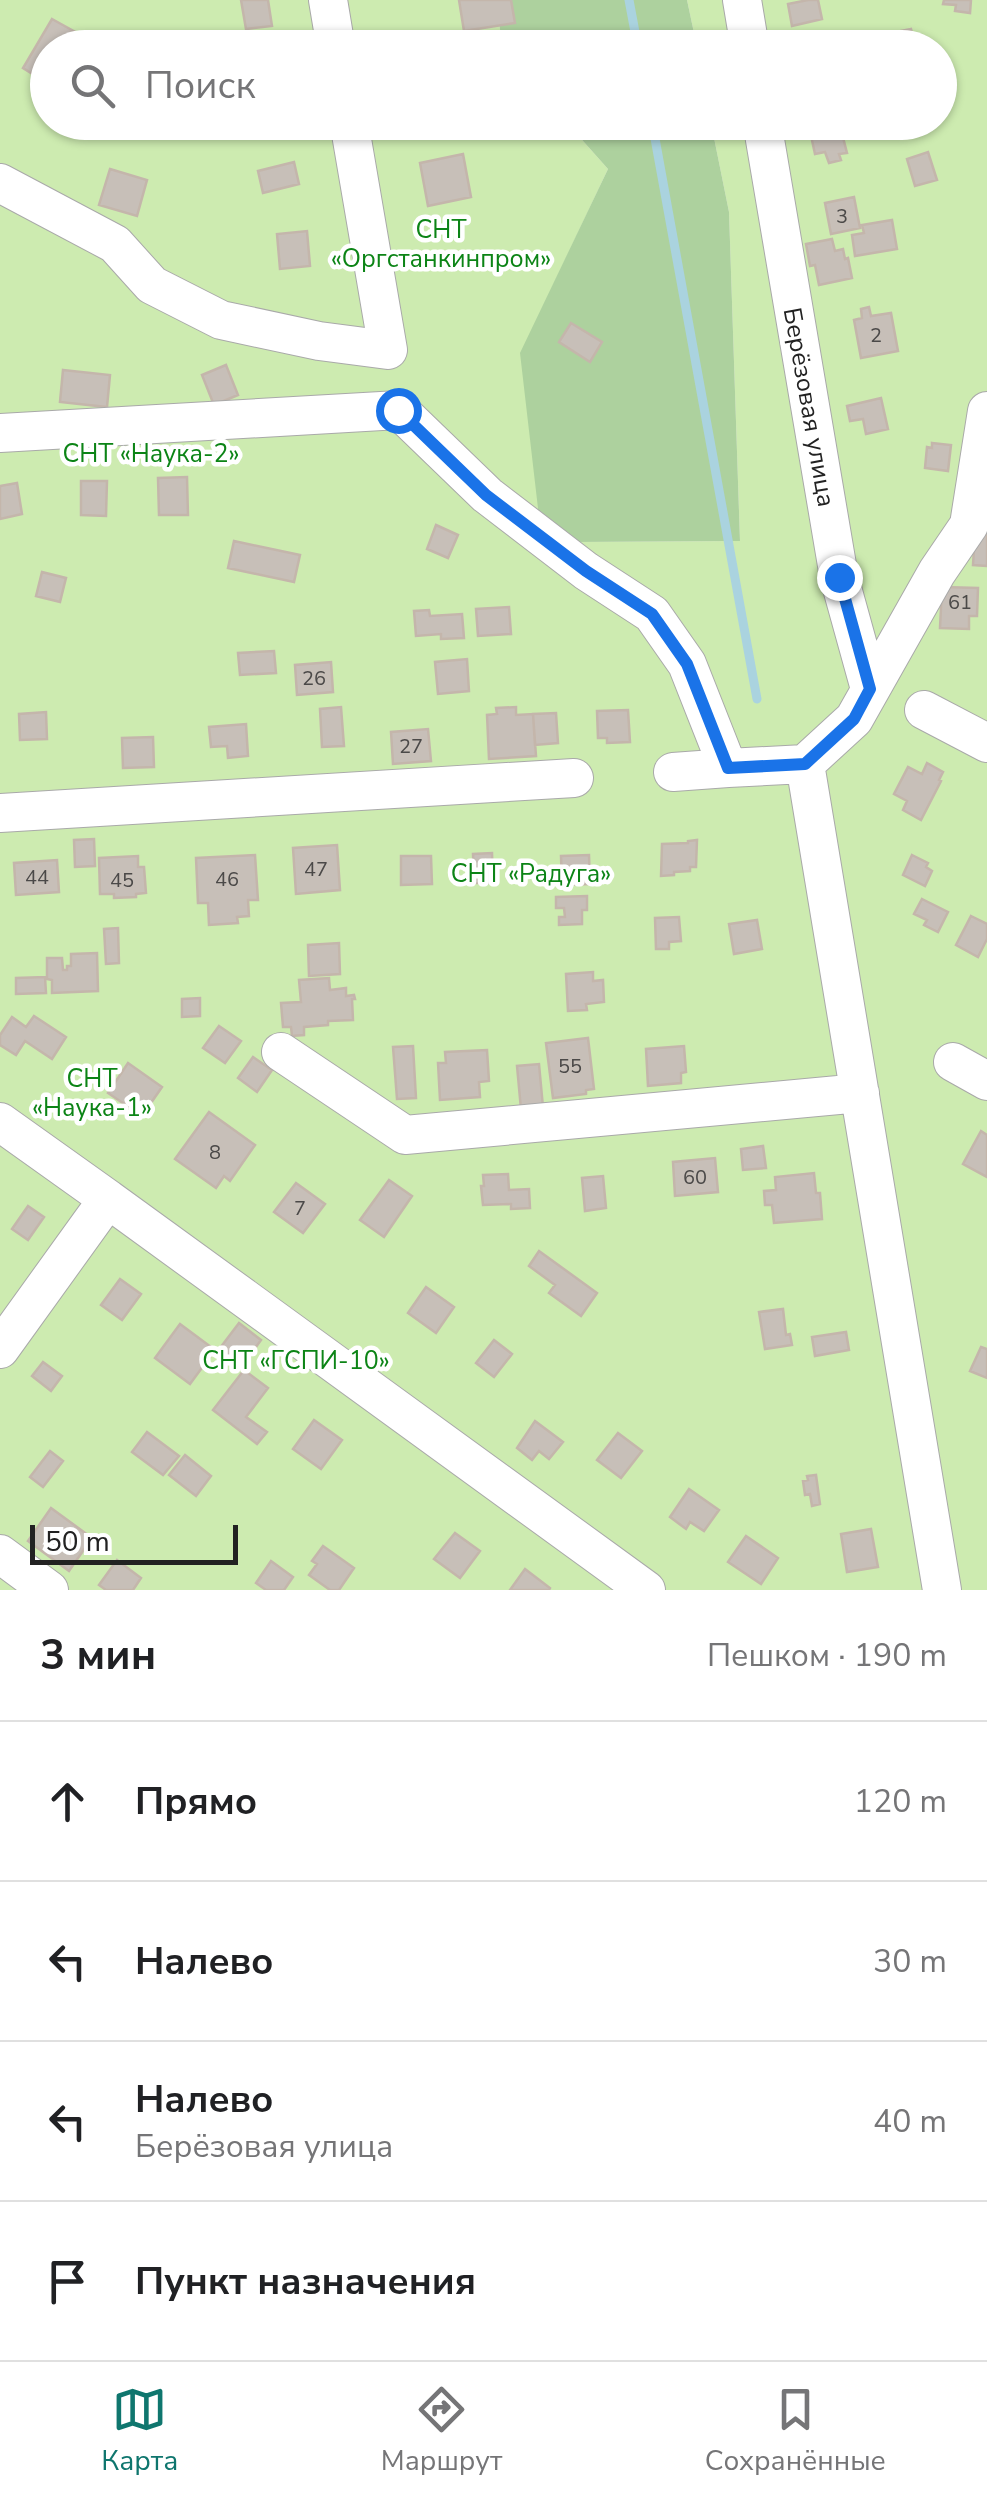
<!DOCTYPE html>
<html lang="ru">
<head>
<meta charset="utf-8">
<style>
	:root { --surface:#fff; --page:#f6f6f6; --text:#202124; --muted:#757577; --line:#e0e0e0; --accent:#0f766e }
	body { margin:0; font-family:"Nunito Sans",sans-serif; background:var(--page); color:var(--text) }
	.scale { position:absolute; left:30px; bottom:25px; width:208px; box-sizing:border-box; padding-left:10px; border:5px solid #222; border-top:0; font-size:28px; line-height:35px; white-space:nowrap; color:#222; -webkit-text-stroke:8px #fff; paint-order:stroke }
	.stop { position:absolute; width:30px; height:30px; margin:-22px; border:8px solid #1a73e8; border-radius:50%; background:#fff }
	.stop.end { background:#1a73e8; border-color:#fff; box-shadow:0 2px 10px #0008 }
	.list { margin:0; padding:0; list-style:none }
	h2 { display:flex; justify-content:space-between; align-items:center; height:130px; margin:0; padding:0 40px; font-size:42px }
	h2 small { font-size:32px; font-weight:400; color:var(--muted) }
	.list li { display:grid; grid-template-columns:65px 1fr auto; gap:30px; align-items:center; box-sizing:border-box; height:160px; padding:0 40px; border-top:2px solid var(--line) }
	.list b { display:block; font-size:38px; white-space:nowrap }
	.list p { margin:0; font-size:32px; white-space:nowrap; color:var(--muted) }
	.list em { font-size:32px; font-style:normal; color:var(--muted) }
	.icon { flex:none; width:55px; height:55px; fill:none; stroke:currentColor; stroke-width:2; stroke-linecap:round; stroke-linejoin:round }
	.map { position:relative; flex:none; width:987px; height:1590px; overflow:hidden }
	.search { position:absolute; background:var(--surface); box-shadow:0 2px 8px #0004; left:30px; right:30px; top:30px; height:110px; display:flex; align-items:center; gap:25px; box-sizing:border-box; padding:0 35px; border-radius:55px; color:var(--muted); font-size:38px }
	.sheet { height:770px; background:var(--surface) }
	nav { display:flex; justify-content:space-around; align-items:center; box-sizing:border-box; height:140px; border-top:2px solid var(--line); background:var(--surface); font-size:28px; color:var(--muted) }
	nav a { display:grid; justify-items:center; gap:5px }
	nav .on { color:var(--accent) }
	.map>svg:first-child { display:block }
	.grass { fill:#cdebb0 }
	.forest { fill:#add19e }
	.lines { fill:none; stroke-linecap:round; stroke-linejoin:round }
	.stream { stroke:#aad3df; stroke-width:9 }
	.building { fill:#c7bfb8; stroke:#c4b6ab; stroke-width:2.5 }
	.minor-casing { stroke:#a9a9a9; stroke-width:40 }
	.minor { stroke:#fff; stroke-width:38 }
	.route { stroke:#1a73e8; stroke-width:12 }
	.labels { text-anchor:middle; stroke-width:9; stroke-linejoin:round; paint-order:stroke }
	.number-label { font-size:20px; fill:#4b4948 }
	.park-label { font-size:25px; fill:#0c8416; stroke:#fff }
	.street-label { font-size:25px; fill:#222; stroke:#fff }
</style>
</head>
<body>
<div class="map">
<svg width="987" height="1590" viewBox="0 0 987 1590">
	<rect width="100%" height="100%" fill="#f2efe9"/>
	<path class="grass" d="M0,0H495L503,47L48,48V122L567,123L608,169L521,353L576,542L740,541L729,212L711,123L940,122V48L697,47L687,0H987V1590H0Z"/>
	<path class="forest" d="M495,0H687L697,47H503Z
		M567,123H711L729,212L740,541L576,542L539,517L520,353L608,169Z"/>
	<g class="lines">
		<path class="stream" d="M629,0L638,48
			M652,122L757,699"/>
	</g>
	<path class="building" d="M241,0H268L272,26L246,29Z
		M459,0H511L515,23L464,31Z
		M808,0H818L822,19L792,26L788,4Z
		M944,0H971L970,13L955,11L956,5L943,4Z
		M52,19L97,44L95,48H48V64L39,78L23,68Z
		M911,29L915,48H852L851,41Z
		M302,122H327L328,127L308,136Z
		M808,122H839L847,153L839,154L841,160L829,163L825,152L815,154Z
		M928,152L937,180L915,186L907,159Z
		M463,154L471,197L428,206L420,163Z
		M294,162L299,184L263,193L258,171Z
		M110,169L147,180L137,216L99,205Z
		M854,197L860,228L831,234L825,203Z
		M892,220L897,249L855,256L852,235L864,233L862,225Z
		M307,231L310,266L280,269L277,234Z
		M832,239L835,251L843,249L845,259L848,258L852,278L819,285L815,265L810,266L806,244Z
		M869,307L871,316L891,313L898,351L861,358L854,320L862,318L861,309Z
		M571,323L602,342L590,362L559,342Z
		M226,365L238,395L214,405L202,375Z
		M63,370L110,375L107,407L60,402Z
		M881,398L888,429L866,434L863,419L850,421L847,406Z
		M932,443L951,445L948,471L925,468L927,447L932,448Z
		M187,477L188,515H159L158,478Z
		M81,481H107L106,516L81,515Z
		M17,483L22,514L0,519V486Z
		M436,525L458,535L448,558L427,549Z
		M975,531H987V566L973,565Z
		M234,541L300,555L294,582L228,568Z
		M42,572L66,578L60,602L36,596Z
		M942,587L978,588L977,616H969V629L940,628Z
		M509,607L511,634L478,636L476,609Z
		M429,610L430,616L462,614L464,638L441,639V634L416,636L414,611Z
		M274,651L276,673L240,675L238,653Z
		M467,659L469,691L438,694L435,662Z
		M331,662L333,692L297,695L295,665Z
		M341,707L344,746L322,747L320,709Z
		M516,707V715L533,714L536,756L489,759L487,715L497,714L496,708Z
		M628,710L630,742L607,743V738H598L597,711Z
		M46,712L47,739L20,740L19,714Z
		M556,713L558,743L535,745L533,714Z
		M246,724L248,756L228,758L227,746L211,747L209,727Z
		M428,729L431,761L393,764L391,732Z
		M153,737L154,767L123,768L122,738Z
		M927,763L943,772L939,780L941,781L921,820L903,810L907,801L894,794L908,767L922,774Z
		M94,839L95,866L75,867L74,840Z
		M697,840L696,867H690V871L674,872V875L661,876L662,844L688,843V841Z
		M337,845L340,890L296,894L293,848Z
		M492,853L493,883H474L473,854Z
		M255,855L258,900H248L249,916L237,917L238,923L209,925L208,903H198L196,858Z
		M589,855L590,884L562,885L561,856Z
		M912,855L928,863L926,867L932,871L925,886L903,875Z
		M138,856V867H144L146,893L136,894V897L114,898V894H100L99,858Z
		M401,856H431L432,884L401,885Z
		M57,860L59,892L16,895L14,863Z
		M587,896V910H582V924L559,925V917H565L564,908H556V897Z
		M922,899L948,912L938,932L924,925L927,920L914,914Z
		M971,916L987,924V939L978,957L956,945Z
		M679,917L681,941L669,942V949H656L655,918Z
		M757,920L762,949L734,954L729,924Z
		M118,928L119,963L106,964L104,929Z
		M339,943L340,974L309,976L308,945Z
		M97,953L98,991L52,993V980L47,979V958H62L63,970H67V966H71V954Z
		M593,972V981L603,980L604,1002L586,1004L587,1010L568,1011L566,974Z
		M45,977L46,993L16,994V978Z
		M329,978L330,990L346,988V996L354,995L355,999H352L353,1020L328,1021V1025L304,1027V1035L292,1036L291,1027H283L281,1003L301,1002L299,980Z
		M200,998V1016L182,1017V999Z
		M34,1016L66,1037L52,1059L25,1041L16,1055L0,1045V1035L12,1017L26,1027Z
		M219,1026L241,1041L225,1063L203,1048Z
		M588,1038L594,1089L586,1090V1094L553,1098L546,1043Z
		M413,1046L416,1098L397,1099L393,1047Z
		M684,1046L686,1072L681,1073V1083L648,1086L646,1049Z
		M487,1050L489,1081L479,1082L480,1097L440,1100L438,1063H446L445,1052Z
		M253,1057L272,1070L257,1092L238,1078Z
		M128,1063L162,1087L142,1116L108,1093Z
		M539,1064L544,1118L522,1120L517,1066Z
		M209,1112L255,1145L230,1181L224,1176L216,1188L175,1159Z
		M981,1131L987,1135V1177L963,1164Z
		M763,1146L766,1168L743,1170L741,1149Z
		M715,1158L718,1192L675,1196L673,1162Z
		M814,1173L816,1193H820L822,1219L774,1223L772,1205H765L764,1191L776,1190L775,1177Z
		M508,1174L509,1190L529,1189L530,1208L511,1209V1204L483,1205L481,1186H484L483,1175Z
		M603,1176L606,1208L585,1211L582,1178Z
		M389,1180L412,1196L384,1237L360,1220Z
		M296,1183L325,1204L303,1233L274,1212Z
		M28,1206L44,1217L28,1240L12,1229Z
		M539,1251L597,1293L581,1316L549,1293L555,1285L529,1266Z
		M120,1279L141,1294L122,1320L101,1305Z
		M426,1287L454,1307L436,1333L408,1313Z
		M783,1309L786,1335L790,1334L792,1345L765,1349L759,1312Z
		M239,1323L261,1340L240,1369L217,1352Z
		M180,1324L215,1350L190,1384L155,1358Z
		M846,1332L849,1350L815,1356L812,1337Z
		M494,1340L512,1354L494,1377L476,1363Z
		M981,1347L987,1349V1378L970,1371Z
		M43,1362L62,1376L51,1391L32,1376Z
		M244,1370L268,1388L246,1417L267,1432L257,1444L213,1410Z
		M314,1420L342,1440L321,1469L293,1449Z
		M535,1421L563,1442L549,1459L539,1451L532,1460L517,1448Z
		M147,1432L179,1456L163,1475L132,1452Z
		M618,1433L642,1451L621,1478L597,1460Z
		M50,1451L63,1461L43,1487L30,1477Z
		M185,1455L211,1476L196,1496L169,1475Z
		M816,1475L820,1504L812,1506L810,1494L805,1495L803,1481L808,1480L807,1476Z
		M689,1489L719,1510L704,1531L690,1522L686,1529L670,1517Z
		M51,1508L92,1538L69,1571L28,1541Z
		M871,1529L878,1567L847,1572L841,1534Z
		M455,1533L480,1551L460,1578L434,1559Z
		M746,1536L778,1558L761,1584L728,1562Z
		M323,1546L354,1568L339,1590H330L309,1575L317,1564L312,1561Z
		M117,1560L141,1578L133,1590H106L99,1585Z
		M271,1561L293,1577L284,1590H266L256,1583Z
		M525,1569L550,1588L549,1590H510Z"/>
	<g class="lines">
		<defs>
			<path id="minor" d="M328,0L336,48
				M742,0L750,48
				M762,122L839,577L870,689
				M0,183L115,244L152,285L221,320L319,341L388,350L349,122
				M0,433L399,410L487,495L586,571L652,614L687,664L728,768L805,764
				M924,710L987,743
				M673,772L728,768
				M0,813L574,778
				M281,1052L405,1135L860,1093
				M953,1062L987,1081
				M0,1122L108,1199
				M0,1349L108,1199L646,1590
				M0,1554L49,1590
				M942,1590L805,764L854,719L937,572L969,525L987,411"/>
		</defs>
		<use href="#minor" class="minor-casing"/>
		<use href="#minor" class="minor"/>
	</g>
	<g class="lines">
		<path class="route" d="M398,410L486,495L586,571L652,614L687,664L728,768L805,764L854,719L870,689L839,577"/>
	</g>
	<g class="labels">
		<g class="number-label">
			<text x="842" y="223">3</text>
			<text x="876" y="342">2</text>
			<text x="960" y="609">61</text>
			<text x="314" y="685">26</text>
			<text x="411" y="753">27</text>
			<text x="316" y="876">47</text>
			<text x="37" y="884">44</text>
			<text x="227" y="886">46</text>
			<text x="122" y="887">45</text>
			<text x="570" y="1073">55</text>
			<text x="215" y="1159">8</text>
			<text x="695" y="1184">60</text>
			<text x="300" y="1215">7</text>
		</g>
		<g class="park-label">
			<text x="441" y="238">СНТ<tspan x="441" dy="29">«Оргстанкинпром»</tspan></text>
			<text x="151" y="462">СНТ «Наука-2»</text>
			<text x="531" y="882">СНТ «Радуга»</text>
			<text x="92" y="1087">СНТ<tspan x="92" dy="29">«Наука-1»</tspan></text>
			<text x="296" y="1369">СНТ «ГСПИ-10»</text>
		</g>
		<g class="street-label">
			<text transform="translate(810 407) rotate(80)" y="9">Берёзовая улица</text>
		</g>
	</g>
</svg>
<div class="scale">50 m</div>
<div class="stop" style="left:398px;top:410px"></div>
<div class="stop end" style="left:839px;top:577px"></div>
<div class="search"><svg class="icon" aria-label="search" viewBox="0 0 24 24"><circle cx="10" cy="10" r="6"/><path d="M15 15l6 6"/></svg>Поиск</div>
</div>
<section class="sheet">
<h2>3 мин<small>Пешком · 190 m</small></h2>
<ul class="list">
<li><svg class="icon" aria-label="ahead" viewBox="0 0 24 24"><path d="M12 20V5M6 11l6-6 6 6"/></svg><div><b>Прямо</b></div><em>120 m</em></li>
<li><svg class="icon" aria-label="left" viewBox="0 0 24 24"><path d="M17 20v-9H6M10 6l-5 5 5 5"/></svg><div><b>Налево</b></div><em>30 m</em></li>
<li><svg class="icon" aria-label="left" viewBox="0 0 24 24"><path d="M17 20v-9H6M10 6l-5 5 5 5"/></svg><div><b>Налево</b><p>Берёзовая улица</p></div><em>40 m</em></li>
<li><svg class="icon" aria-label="arrive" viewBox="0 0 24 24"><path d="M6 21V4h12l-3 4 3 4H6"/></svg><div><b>Пункт назначения</b></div></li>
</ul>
</section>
<nav>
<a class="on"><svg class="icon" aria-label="map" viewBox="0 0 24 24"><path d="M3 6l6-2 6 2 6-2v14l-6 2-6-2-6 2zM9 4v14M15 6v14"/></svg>Карта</a>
<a><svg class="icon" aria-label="directions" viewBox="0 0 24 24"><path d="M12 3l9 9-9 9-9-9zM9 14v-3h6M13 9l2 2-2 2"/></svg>Маршрут</a>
<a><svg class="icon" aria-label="saved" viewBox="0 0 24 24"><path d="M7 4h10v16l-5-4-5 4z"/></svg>Сохранённые</a>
</nav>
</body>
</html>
